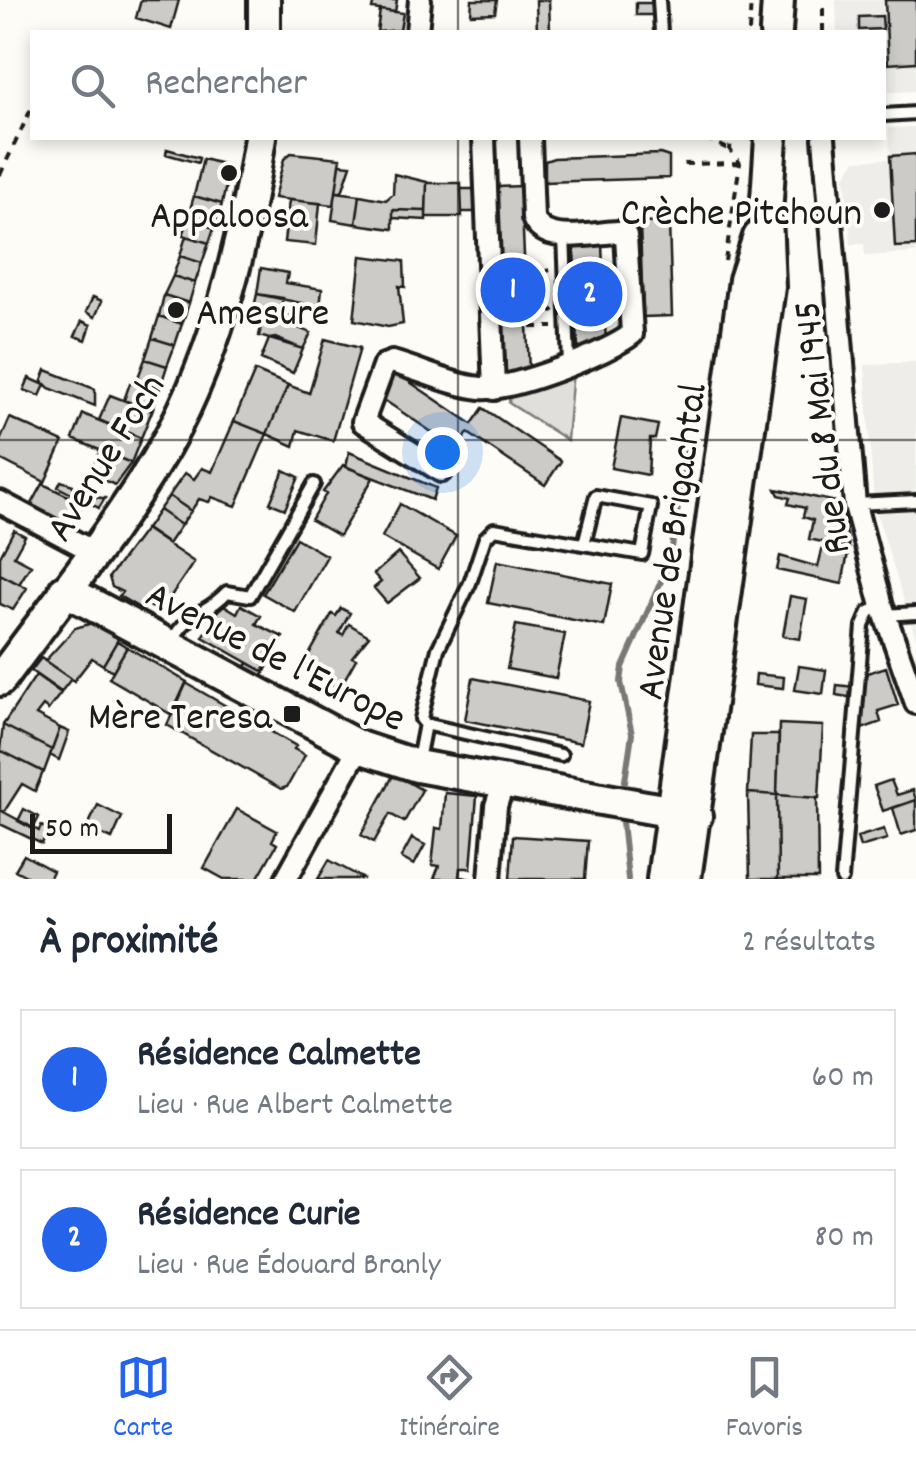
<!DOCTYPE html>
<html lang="fr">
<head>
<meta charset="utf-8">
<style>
	:root { --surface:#fff; --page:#f2f2f3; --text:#1f2937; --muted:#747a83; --line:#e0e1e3; --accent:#2563eb }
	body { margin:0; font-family:Dekko,sans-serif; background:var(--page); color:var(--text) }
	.scale { position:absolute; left:30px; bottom:25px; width:142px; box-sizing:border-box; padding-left:10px; border:5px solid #1c1c1c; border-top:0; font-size:28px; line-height:35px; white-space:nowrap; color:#1c1c1c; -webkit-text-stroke:8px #fdfcf7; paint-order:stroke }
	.you { position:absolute; left:442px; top:452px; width:35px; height:35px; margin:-25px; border:8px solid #fff; border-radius:50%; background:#1a73e8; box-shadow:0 0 0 15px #1a73e833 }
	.badge { display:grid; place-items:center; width:65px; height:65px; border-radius:50%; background:var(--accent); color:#fff; font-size:32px; font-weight:700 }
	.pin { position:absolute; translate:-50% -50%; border:5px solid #fff; box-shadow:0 2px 10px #0006 }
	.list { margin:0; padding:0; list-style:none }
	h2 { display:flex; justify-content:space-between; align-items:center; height:130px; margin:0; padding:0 40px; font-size:42px }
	h2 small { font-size:32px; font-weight:400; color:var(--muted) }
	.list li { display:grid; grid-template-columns:65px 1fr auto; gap:30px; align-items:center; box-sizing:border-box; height:140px; margin:0 20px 20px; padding:0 20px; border:2px solid var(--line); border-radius:0px }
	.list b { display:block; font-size:38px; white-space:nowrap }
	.list p { margin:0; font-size:32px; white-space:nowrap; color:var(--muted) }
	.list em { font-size:32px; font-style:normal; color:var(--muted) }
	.icon { flex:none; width:55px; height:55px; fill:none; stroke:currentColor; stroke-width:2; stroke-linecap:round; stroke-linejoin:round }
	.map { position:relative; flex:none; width:916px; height:879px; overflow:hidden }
	.search { position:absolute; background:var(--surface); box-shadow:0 5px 15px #0003; left:30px; right:30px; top:30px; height:110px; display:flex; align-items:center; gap:25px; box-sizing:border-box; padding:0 35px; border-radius:0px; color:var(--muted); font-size:38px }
	.sheet { height:450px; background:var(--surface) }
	nav { display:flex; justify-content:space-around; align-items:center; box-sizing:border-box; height:140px; border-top:2px solid var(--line); background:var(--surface); font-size:28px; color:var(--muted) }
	nav a { display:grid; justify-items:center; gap:5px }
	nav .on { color:var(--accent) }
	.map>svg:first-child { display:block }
	.built { fill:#eeede9 }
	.green { fill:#e0dfdb; stroke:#7e7e7c; stroke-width:2.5 }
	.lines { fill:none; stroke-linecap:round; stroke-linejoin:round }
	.stream { stroke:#797876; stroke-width:6 }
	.building { fill:#cccbc8; stroke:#1c1c1c; stroke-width:2.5 }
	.lane-casing { stroke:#1c1c1c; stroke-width:18 }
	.street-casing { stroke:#1c1c1c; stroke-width:28 }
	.secondary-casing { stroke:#1c1c1c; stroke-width:38 }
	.path { stroke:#1c1c1c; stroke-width:4; stroke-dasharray:8 8; stroke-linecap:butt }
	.lane { stroke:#fdfcf7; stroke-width:10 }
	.street { stroke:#fdfcf7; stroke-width:20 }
	.secondary { stroke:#fdfcf7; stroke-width:30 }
	.grid { fill:none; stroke:#1c1c1c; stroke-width:2.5; stroke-opacity:0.55 }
	.poi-dot { fill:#1c1c1c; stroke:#fdfcf7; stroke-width:4 }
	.labels { text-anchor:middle; stroke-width:8; stroke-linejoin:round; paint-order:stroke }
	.poi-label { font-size:40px; fill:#1c1c1c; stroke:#fdfcf7; text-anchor:end }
	.street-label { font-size:40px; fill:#1c1c1c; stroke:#fdfcf7 }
</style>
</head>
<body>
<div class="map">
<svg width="916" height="879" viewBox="0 0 916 879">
	<rect width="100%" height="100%" fill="#fdfcf7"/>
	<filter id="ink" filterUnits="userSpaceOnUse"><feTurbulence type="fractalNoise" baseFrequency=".01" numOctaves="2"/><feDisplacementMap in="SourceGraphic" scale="20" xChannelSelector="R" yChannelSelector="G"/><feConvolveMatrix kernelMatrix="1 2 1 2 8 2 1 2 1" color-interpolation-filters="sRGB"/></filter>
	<g filter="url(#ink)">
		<path class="built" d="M836,0H916V91L889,92L884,32H837Z
			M916,127V253L865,256L864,244H851L845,176L856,160L890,159L889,128Z
			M916,362V639L874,505L865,365Z"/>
		<path class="green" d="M573,371L567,440L509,403L510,395Z"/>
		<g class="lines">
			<path class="stream" d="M623,794L632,734L621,682L623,667L670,561L688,439
				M621,812L628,879"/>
		</g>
		<path class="building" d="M141,0H179L171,29L136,18Z
			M374,0H397L395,12L372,9Z
			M472,0H497L495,13L471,14Z
			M536,0H549L550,32H537Z
			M885,0H916V62L888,64Z
			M636,3H652L653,15H636Z
			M380,10L403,13L400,30L377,32Z
			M882,16L883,29L859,30V17Z
			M167,149L199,158L198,163L166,154Z
			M291,153L341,158L334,205L274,198L284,159Z
			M660,154L669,157V178L545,182V161L554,158Z
			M916,154V246L895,247L890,156Z
			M203,159L230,166L222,204L194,196Z
			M340,164L351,165L342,192H336Z
			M394,174L427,182L426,211L393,210V229L356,224L360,195L386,200L393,194Z
			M427,183H461L462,217H426Z
			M521,186L529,371L506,373L496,196L498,187Z
			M461,189H476V212H462Z
			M336,192L360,195L356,224L332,220Z
			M194,196L222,204L215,224L188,216Z
			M289,200L320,203L316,245L284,242Z
			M393,210L426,211V220L393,218Z
			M189,219L214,228L209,243L183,235Z
			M669,222L672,316L643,317L640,223Z
			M186,236L209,243L202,263L180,256Z
			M602,244L606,346L578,348L574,246Z
			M180,256L202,263L195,283L173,276Z
			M361,256L404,261L405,287L399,286L403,324L388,327L354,320Z
			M261,268L288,273L286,283L322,289L320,307L257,294Z
			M173,276L195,283L189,303L164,295Z
			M257,294L283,298L280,312L290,316L287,323L311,333L303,349L259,336L262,323L251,321Z
			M164,295L189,303L182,324L159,316Z
			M93,297L102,301L95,317L86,312Z
			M159,316L182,324L175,345L152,338Z
			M82,321L91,325L86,340L75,336Z
			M152,338L175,345L167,366L145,359Z
			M275,338L303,349L293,373L261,359L269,339Z
			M325,339L360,348L333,441L298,430L294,446L267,434L288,385L309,393Z
			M145,359L167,366L160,388L137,380Z
			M46,370L95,389V406L49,388L42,381Z
			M255,371L288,385L267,434L234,421Z
			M395,372L472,424L483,408L561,461L545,485L468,433L457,449L378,396Z
			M29,378L45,385L40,396L24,390Z
			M137,380L160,388L152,411L124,400L130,383L136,385Z
			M110,395L152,411L141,438L99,420Z
			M83,414L141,438L131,463L73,439Z
			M10,418L63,442L45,482L0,459V441Z
			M621,418L658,425L655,439H650L648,475L611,468Z
			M234,421L267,434L236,506L212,497L209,502L199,499L191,511L169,496L185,473L194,479L202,468L212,472Z
			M101,450L131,463L115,485L89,474Z
			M349,452L436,488L432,500L346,467Z
			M343,465L373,478L339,536L311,520L326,494L323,492Z
			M284,470L299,477L285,509L270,503Z
			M61,481L73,485L74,491H88L89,497L105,498L99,508L58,487Z
			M43,484L83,503L68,533L27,513Z
			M776,489L841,503L849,548L809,539L813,520L803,517L805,508L788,504L790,498L779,495Z
			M169,496L191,511L181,525L159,510Z
			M400,504L456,536L438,569L382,537Z
			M159,510L181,525L168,544L146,529Z
			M145,529L194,562L160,612L146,604L143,610L119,596L122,592L112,587L109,577Z
			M14,530L25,536L14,556L31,565L19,584L0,574V556Z
			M296,538L327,556L295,612L263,594Z
			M824,542L849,548L842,584L777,570L780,556L818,567Z
			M398,553L420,578L387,603L374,588L381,582L374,574Z
			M497,561L612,584L604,626L488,603Z
			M0,574L27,588L13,610L0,604Z
			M790,596L807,599L800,639L783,636Z
			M222,604L237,613L241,605L261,616L256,624L283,637L263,671L203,637Z
			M341,608L350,613L339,633L343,635L349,624L369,636L352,657L356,659L339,689L304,664L332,614L336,616Z
			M96,622L120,636L103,665L92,658L74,681L45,661L75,628Z
			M516,625L565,634L556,678L507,669Z
			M117,641L127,647L113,671L103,665Z
			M127,647L187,682L172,715L109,678Z
			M275,650L262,678L245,668L248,663L263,671Z
			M41,658L71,679L61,692L31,671Z
			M799,666L826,670L823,694L795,690Z
			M886,667L898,705L878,711L881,722L862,729L864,674Z
			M756,674L784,677L783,688L755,685Z
			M36,675L61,693L48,710L43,706L36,715L60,728L52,750L3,725Z
			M473,678L589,701L581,743L465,720Z
			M186,683L296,746L294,749L305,755L287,787L281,789L167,725Z
			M837,685L855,687L854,698L836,695Z
			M779,724L823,726L819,798L777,795Z
			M3,725L52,750L44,772L0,750Z
			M60,728L69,732L59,760L50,755Z
			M751,735H779L777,795L748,793Z
			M0,750L43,772L35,791L22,784L4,812L0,810Z
			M394,774L422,790L404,822L390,814L374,842L361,835Z
			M891,780L897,795L913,790L916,800L883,811L874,786Z
			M445,793L477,796L471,868H460L459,876L470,879H434L439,866L432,865L436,828L442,829Z
			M748,793L777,795L778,879H750Z
			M777,795L817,798L818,879H778Z
			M916,800V830L901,835L893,808Z
			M98,805L122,817L112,839L87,828Z
			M24,809L39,817L33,829L18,821Z
			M237,809L277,831L272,841L277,844L257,879H224L204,868Z
			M0,810L39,831L41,826L48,829L42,844L0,824Z
			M884,829L887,839L860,847L857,837Z
			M513,836L588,841L585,879H510Z
			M412,838L425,845L414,865L401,858Z
			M24,855L53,871L49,879H32L15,870Z
			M329,860L364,879H318Z"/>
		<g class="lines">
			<defs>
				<path id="lane" d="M659,0L661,32
					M884,115L916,113
					M564,235L569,364
					M856,504L916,501
					M885,615L916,613
					M171,642C192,607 204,617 227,592L250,596L314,484
					M425,724L561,755
					M418,760L425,724L421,719L438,649L470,583L485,538L494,529L642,554L651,506L596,496L584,544
					M842,879L863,626L869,612L882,606"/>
				<path id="street" d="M417,32L420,0
					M484,138L494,389
					M824,138L855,505L882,606L916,703
					M441,471L363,422L384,365L392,362C421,370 451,385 481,388C511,391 609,353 632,334L626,236L618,232C592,233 544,246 533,218L530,138
					M0,502L94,552
					M286,879L359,747
					M490,879L496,806L504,781"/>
				<path id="secondary" d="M264,0V32
					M776,32L778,0
					M65,590L359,747L417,766L696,816
					M0,680C52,609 109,538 155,463C214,367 243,248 260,138
					M663,879L745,280L759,237
					M685,879L769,287L766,215L771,138"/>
			</defs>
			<use href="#lane" class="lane-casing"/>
			<use href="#street" class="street-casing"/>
			<use href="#secondary" class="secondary-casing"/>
			<path class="path" d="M749,32L751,0
				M823,32V0
				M705,138L730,150
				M684,164L739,163
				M0,175L32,107
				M725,261L740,163L730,150L731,138
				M530,276L550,270
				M530,285L554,312
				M531,327H553"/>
			<use href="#lane" class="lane"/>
			<use href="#street" class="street"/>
			<use href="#secondary" class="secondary"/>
		</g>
	</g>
	<path class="grid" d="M458,0V32M458,138V879M0,440H916"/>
	<g class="poi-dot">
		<circle cx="229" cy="173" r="10"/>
		<circle cx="882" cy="210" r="10"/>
		<circle cx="176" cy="310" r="10"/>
		<rect x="282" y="704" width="20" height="20" rx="5"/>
	</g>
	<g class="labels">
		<g class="poi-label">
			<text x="862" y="224">Crèche Pitchoun</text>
			<text x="229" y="227" text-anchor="middle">Appaloosa</text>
			<text x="196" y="324" text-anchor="start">Amesure</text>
			<text x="272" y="728">Mère Teresa</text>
		</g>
		<g class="street-label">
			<text transform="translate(819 428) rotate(-97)" y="14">Rue du 8 Mai 1945</text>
			<text transform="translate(103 456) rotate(-58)" y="14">Avenue Foch</text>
			<text transform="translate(669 541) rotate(-82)" y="14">Avenue de Brigachtal</text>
			<text transform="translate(277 654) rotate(27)" y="14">Avenue de l'Europe</text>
		</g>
	</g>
</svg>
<div class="scale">50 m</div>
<div class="you"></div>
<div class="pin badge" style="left:513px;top:290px">1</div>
<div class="pin badge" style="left:590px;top:294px">2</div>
<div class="search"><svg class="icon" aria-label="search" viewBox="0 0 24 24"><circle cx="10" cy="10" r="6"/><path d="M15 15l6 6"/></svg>Rechercher</div>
</div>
<section class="sheet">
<h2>À proximité<small>2 résultats</small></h2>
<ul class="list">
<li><span class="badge">1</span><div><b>Résidence Calmette</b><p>Lieu · Rue Albert Calmette</p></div><em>60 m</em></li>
<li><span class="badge">2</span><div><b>Résidence Curie</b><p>Lieu · Rue Édouard Branly</p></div><em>80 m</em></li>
</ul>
</section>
<nav>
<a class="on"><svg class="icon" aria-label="map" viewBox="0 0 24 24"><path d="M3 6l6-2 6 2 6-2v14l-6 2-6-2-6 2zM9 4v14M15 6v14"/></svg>Carte</a>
<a><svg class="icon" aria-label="directions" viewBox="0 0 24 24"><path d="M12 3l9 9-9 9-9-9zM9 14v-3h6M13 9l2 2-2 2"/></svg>Itinéraire</a>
<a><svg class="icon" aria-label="saved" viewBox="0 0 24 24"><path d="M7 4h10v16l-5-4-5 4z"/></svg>Favoris</a>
</nav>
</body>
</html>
